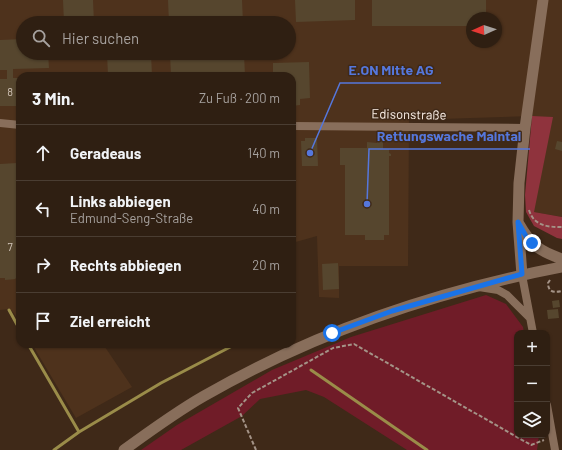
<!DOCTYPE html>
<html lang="de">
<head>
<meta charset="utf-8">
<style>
	:root { --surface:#2f1f12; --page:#3b2c20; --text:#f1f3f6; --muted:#a7a29f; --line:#4a3d32 }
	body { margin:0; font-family:Barlow,sans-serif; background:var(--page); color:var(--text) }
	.controls { position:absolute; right:12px; bottom:12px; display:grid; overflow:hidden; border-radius:8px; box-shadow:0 1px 3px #0004 }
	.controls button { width:36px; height:36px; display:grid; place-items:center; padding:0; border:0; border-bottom:1px solid var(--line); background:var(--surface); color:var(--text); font:20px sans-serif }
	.compass { position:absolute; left:466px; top:12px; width:36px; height:36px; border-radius:50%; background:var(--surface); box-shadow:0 1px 3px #0004; rotate:267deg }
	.stop { position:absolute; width:12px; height:12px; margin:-9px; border:3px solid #1a73e8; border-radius:50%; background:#fff }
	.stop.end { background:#1a73e8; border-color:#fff; box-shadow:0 1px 4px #0008 }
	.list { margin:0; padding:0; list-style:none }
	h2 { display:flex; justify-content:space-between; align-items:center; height:52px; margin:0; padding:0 16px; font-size:17px }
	h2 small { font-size:13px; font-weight:400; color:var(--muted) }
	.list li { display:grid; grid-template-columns:26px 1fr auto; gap:12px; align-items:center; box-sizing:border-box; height:56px; padding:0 16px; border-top:1px solid var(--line) }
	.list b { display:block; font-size:15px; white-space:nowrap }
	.list p { margin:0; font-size:13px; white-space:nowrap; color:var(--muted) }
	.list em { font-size:13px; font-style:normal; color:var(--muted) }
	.icon { flex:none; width:22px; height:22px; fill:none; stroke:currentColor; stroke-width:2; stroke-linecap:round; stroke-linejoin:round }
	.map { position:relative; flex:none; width:562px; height:450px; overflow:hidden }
	.search { position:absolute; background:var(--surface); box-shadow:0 1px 3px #0004; left:16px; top:16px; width:280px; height:44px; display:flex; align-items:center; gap:10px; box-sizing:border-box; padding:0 14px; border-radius:22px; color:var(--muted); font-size:15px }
	.panel { position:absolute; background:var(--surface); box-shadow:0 1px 3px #0004; left:16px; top:72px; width:280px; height:276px; border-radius:12px }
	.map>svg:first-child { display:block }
	.built { fill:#4e321c; fill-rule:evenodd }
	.green { fill:#701c28 }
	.forest { fill:#8f333d }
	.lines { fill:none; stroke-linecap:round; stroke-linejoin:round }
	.stream { stroke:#9a8c49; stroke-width:3 }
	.building { fill:#56462e }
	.path { stroke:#a49387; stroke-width:2; stroke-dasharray:4 2; stroke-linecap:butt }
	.street { stroke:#886e5b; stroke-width:8 }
	.secondary { stroke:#886e5b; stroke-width:11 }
	.route { stroke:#1a73e8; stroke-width:5 }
	.labels { text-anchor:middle; stroke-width:3; stroke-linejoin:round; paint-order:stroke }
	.number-label { font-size:11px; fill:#d3c6ba }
	.street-label { font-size:13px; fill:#fdf1e9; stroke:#3f2918 }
	.leader { fill:none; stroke:#5577dc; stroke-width:1.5 }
	.callout-dot { fill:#5577dc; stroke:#3f2918; stroke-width:1.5 }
	.callout-label { font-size:14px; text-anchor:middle; font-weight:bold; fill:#5577dc; stroke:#3f2918; stroke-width:3; stroke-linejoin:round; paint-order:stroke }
</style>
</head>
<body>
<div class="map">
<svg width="562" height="450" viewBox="0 0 562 450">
	<rect width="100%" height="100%" fill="#3f2918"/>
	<path class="built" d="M0,0H562V217L534,212L532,116L409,120L408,266H339V298L319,297L317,236L292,243V76H20V323L13,312L9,309L0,310ZM472,18H496V42H472ZM23,23H289V53H23Z
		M32,344H103L132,387L76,418Z"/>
	<path class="green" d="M486,295L506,304L523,327L524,333H517V435H539L537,450H407L324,397L306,390L260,399L242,416L181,450H141L177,425L272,370L351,337Z"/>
	<path class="forest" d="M532,116L553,117L534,212L562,217V239L557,238L534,226L526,212L525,195Z"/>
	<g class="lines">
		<path class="stream" d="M9,310L20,330
			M28,344L79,432L161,383L236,344
			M265,344H266
			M311,370L427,450
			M54,450L79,432"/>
	</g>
	<path class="building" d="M63,0H93L94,23H64Z
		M168,0H242L243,23H169Z
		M295,0H355V20L296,22Z
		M372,0H486V18H472V26H372Z
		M23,39V53H48L49,68L13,69V78H19L20,106H0V79H7V70H0V40Z
		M107,53H151L152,76H108Z
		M170,53H244L245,76H171Z
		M309,62L310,98L300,99V105L292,106V76H273V63Z
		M305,138H317L318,166H302L301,141H305Z
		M377,139H383V149H389V153L391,154V156H389V235H384V240H365V235H345V165H340V148H367V142L377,143Z
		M557,141L562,142V151L555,149Z
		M17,163V166H20V278H15L16,279L5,280V278H0V164Z
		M338,263L339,289L323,290L322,264Z
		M559,300L560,307L553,308L552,301Z
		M558,309L559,318L548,319L547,310Z"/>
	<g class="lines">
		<path class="path" d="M529,210C534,226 547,227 562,227
			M550,280L548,283C548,292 554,293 562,291
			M256,450L238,408L252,393L333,348L354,344L531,445L544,440"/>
		<path class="street" d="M0,123L20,125
			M292,126L525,128
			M522,275L533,333
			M479,287L498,290L507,295L530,318
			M547,405L555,450"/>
		<path class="secondary" d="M519,224C531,245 539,251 562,259
			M522,275L518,222L519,183L525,128L543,0
			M124,450C150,431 176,412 204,396C315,332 437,291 562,267"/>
	</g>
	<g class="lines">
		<path class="route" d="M332,333L392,311L522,274L518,222L527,238L532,243"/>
	</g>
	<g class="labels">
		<g class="number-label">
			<text x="10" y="96">8</text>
			<text x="10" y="251">7</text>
		</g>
		<g class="street-label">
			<text transform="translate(409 114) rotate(1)" y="5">Edisonstraße</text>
		</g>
	</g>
	<path class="leader" d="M310 153L340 83H441M367 204L369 149H530"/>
	<g class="callout-dot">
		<circle cx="310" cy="153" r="4"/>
		<circle cx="367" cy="204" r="4"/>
	</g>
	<g class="callout-label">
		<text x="391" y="75">E.ON Mitte AG</text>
		<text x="449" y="141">Rettungswache Maintal</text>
	</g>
</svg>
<div class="controls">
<button>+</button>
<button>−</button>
<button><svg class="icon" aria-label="layers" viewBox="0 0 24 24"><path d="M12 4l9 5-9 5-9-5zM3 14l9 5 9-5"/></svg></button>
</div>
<svg class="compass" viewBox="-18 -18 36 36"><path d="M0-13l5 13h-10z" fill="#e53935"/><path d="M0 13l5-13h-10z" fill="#a7a29f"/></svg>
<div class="stop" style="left:332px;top:333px"></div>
<div class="stop end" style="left:532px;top:243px"></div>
<div class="search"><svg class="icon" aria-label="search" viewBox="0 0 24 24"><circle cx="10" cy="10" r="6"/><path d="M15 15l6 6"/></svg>Hier suchen</div>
<section class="panel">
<h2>3 Min.<small>Zu Fuß · 200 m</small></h2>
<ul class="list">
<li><svg class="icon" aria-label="ahead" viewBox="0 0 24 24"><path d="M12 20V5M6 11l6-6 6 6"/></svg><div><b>Geradeaus</b></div><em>140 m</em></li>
<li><svg class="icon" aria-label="left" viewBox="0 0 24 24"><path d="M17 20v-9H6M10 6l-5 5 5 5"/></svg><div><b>Links abbiegen</b><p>Edmund-Seng-Straße</p></div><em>40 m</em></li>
<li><svg class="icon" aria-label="right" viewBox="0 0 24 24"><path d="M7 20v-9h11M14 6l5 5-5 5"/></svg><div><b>Rechts abbiegen</b></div><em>20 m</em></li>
<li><svg class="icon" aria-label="arrive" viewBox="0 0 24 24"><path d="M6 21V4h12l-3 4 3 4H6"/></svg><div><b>Ziel erreicht</b></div></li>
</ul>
</section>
</div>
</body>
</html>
